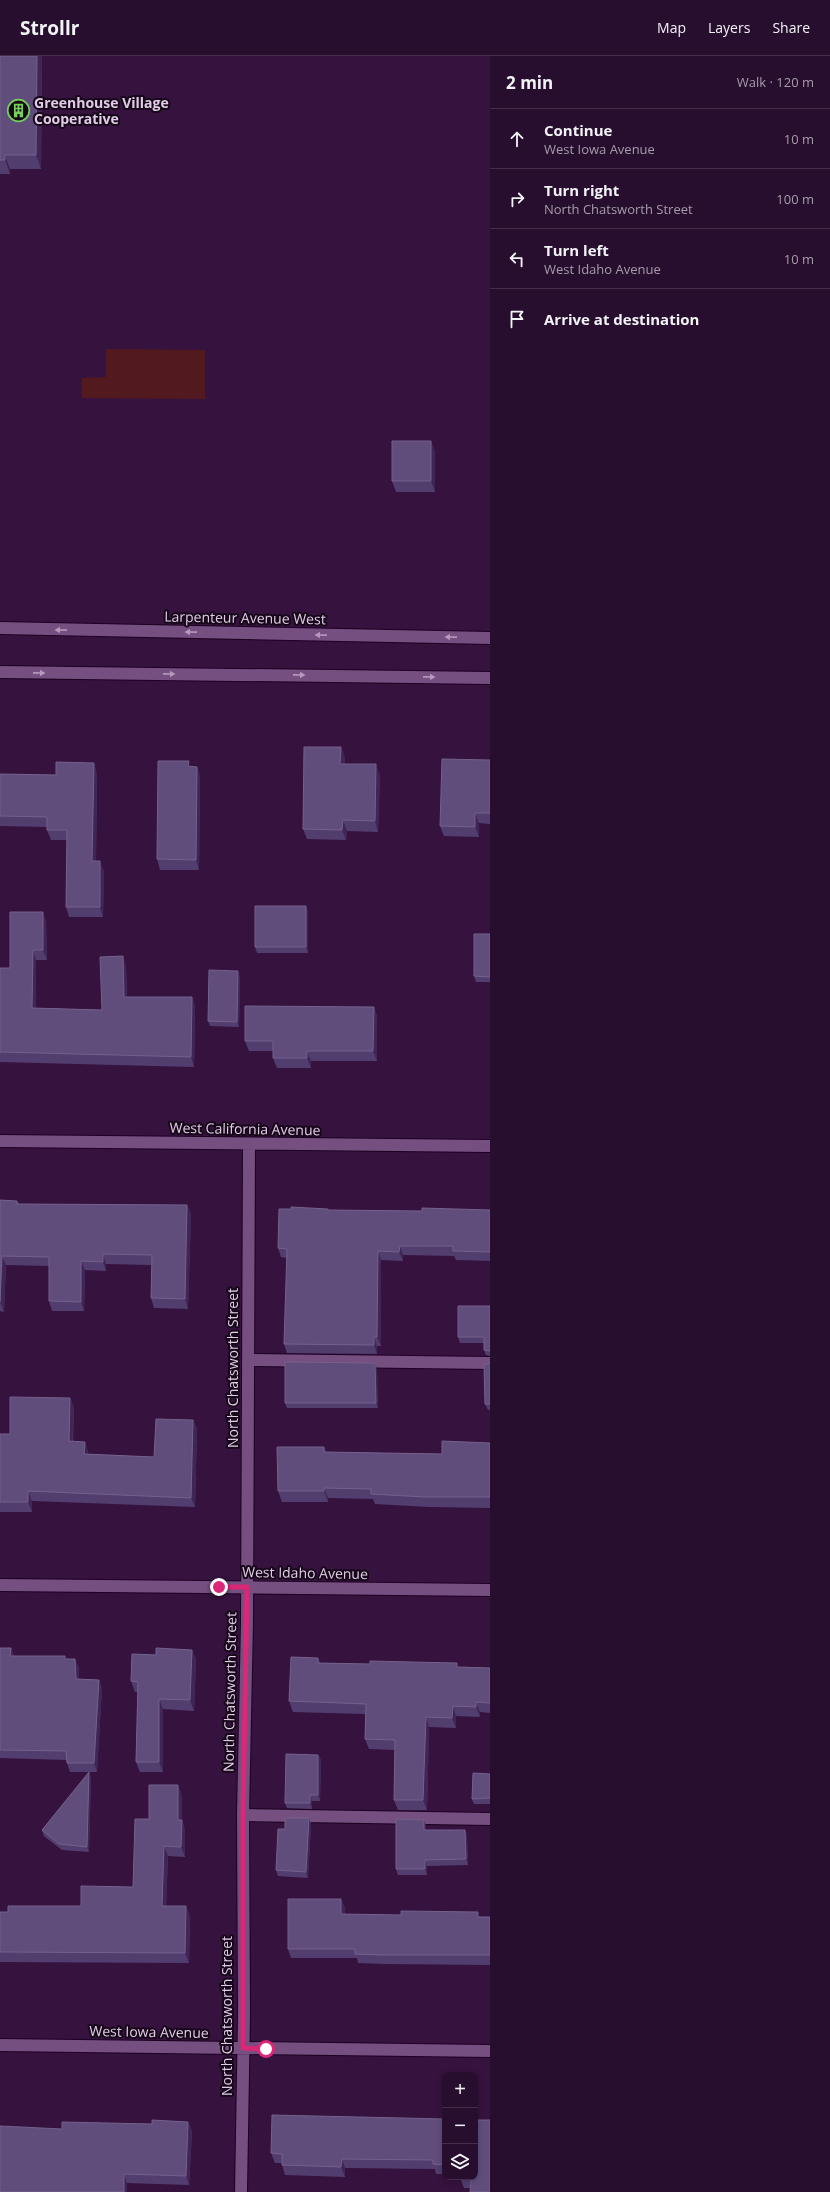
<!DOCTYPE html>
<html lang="en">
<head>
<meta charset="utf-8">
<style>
	:root { --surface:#280e2e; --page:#301736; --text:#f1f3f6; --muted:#a59caa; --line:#442e4a }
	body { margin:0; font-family:"Open Sans",sans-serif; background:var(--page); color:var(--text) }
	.controls { position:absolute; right:12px; bottom:12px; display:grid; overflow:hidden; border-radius:8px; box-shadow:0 2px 6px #0003 }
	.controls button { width:36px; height:36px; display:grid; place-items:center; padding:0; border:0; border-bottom:1px solid var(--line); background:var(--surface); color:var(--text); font:20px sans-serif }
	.stop { position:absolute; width:12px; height:12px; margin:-9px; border:3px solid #db2777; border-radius:50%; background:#fff }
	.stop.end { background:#db2777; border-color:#fff; box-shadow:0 1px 4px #0008 }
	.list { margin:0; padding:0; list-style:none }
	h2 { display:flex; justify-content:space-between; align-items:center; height:52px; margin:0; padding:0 16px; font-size:17px }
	h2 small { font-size:13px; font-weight:400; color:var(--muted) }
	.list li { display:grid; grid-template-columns:26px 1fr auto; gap:12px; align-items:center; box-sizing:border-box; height:60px; padding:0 16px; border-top:1px solid var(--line) }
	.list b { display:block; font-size:15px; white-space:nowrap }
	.list p { margin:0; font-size:13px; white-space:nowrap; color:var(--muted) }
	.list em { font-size:13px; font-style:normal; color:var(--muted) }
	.icon { flex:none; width:22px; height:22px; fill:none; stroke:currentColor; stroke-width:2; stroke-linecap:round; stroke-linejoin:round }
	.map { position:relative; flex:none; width:490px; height:2136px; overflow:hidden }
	header { display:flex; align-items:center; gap:24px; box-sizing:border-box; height:56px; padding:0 20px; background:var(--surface); border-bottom:1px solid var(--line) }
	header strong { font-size:19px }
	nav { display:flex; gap:22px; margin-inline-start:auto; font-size:14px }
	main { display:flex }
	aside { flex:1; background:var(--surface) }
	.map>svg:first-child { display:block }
	.green { fill:#521a1e }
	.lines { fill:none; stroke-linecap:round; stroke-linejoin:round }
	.lane-casing { stroke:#1c0024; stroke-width:14 }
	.street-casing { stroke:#1c0024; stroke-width:14 }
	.secondary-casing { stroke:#1c0024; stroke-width:14 }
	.lane { stroke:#754f7f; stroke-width:12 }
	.street { stroke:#754f7f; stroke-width:12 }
	.secondary { stroke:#754f7f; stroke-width:12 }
	.wall { fill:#513e6f }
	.shaded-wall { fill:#402656 }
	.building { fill:#604d7c; stroke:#74618c }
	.oneway { fill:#b699bd }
	.route { stroke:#db2777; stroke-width:5 }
	.labels { text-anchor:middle; stroke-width:4; stroke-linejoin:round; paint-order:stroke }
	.poi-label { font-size:14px; font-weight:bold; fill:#e1cbe6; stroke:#160719; text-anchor:start }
	.street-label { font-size:14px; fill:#e1cbe6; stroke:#160719 }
</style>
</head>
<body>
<header>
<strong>Strollr</strong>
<nav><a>Map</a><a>Layers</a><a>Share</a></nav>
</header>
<main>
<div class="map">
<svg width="490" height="2136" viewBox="0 0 490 2136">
	<rect width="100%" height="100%" fill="#36123e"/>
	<path class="green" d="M106,293L205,294V343L82,342V322L106,321Z"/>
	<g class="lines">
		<defs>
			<path id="lane" d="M248,1304L490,1307
				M243,1759L490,1763"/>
			<path id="street" d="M0,1085L490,1090
				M0,1529L490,1534
				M0,1989L490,1995
				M241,2136L244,1959L243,1759L247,1566L249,1088"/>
			<path id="secondary" d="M0,572L490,582
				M0,616L490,622"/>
		</defs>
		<use href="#lane" class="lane-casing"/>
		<use href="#street" class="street-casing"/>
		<use href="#secondary" class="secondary-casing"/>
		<use href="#lane" class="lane"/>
		<use href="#street" class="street"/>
		<use href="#secondary" class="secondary"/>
	</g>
	<path class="wall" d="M0,0H42L41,113H10V118H0Z
		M431,385L435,396V436H396L392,425Z
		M341,691L345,702L344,708L380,719L378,776L347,775L346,784L307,783L303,773Z
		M490,704V768L479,767V781L444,780L440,770Z
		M191,710L197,711L200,721L199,814H160L157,803Z
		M97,717L96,805L104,815L103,861H69L66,851L67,784H51L47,774V771L0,770V718L56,719Z
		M306,850L308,856V897H257L255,891Z
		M43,856L46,866L47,904H36V952L102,954L126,910L127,941H192L195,950L194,1011L0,1006V912H10Z
		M490,878V926H476L474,920Z
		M240,921L239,971L210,970L208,965Z
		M374,951L377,961V1005H311V1012H277L273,1002V995H249L245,985Z
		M0,1144L17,1145L19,1148L187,1149L191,1158L188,1253L154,1252L151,1242L152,1209L106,1208V1215L85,1214L84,1255H52L49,1245V1210L6,1209L4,1256L0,1255Z
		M291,1153L328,1154L422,1155L490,1154V1205L456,1204L454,1200L403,1199V1205L381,1204V1290H377V1298L287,1297L284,1288L287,1202L281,1201L278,1192Z
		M490,1250V1300L486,1299L484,1294V1287H460L458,1281Z
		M490,1307V1354H488L485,1348Z
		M377,1313L378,1352H287L285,1347Z
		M70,1342L74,1352L73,1386H85L88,1396V1398L154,1401L193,1364L197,1373L195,1451L32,1445V1456H0V1378H10Z
		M490,1387V1452L429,1451L375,1448L373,1443L328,1442V1446H282L278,1435L324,1391L326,1396L442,1398Z
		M0,1592H11L14,1600L66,1603L79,1611V1623L99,1624L102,1633L97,1716H70L66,1704L0,1702Z
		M192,1594L196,1604L194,1655L163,1653V1716H140L136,1706L138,1636H135L131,1625L156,1599Z
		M318,1602L320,1607L490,1612V1657L480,1656V1661L456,1660V1672L429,1671L427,1754H398L394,1744L395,1694L369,1693L365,1683V1658L293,1656L289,1645Z
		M318,1699L321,1704L320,1745H312V1753L287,1752L285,1747Z
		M490,1718V1748H474L472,1743Z
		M91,1722L89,1796L62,1794L44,1780L42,1774Z
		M182,1739V1764L185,1774V1801L168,1800L166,1850H186L190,1860L189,1907L0,1906V1856H8L81,1850L133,1831L149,1763Z
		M309,1762L311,1768L308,1822L278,1820L276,1814L285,1773Z
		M426,1769V1774H465L467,1780L468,1809L427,1810V1819H398L396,1813Z
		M341,1843L345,1852V1858L490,1861V1909L385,1908L358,1907L357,1902H291L288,1893Z
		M445,2063V2118H436L435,2113L345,2112V2121L285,2119L282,2109V2107H275L271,2097Z
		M188,2066L192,2075L189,2129L127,2127L62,2073Z
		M475,2121L470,2132H464L460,2122Z"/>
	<path class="shaded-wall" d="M37,0H42L41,113L36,99Z
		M5,99L10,113V118L5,104Z
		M431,385L435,396V436L431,425Z
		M341,691L345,702L344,718L340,708Z
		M94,707L97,717L96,815L92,805Z
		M376,708L380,719L378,776L375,765Z
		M197,711L200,721L199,814L196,804Z
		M475,757L479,767V781L475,771Z
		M343,764L347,775L346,784L342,774Z
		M100,805L104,815L103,861L100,851Z
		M306,850L308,856V897L306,891Z
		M43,856L46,866L47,904L43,894Z
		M33,894L36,904V962L32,952Z
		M123,900L126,910L127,950L124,941Z
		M238,915L240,921L239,971L237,966Z
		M192,941L195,950L194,1011L191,1001Z
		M374,951L377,961V1005L373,995Z
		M307,995L311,1005V1012L307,1002Z
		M187,1149L191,1158L188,1253L185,1243Z
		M400,1190L403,1199V1205L399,1196Z
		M378,1195L381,1204V1290L377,1281Z
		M103,1198L106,1208V1215L103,1206Z
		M2,1200L6,1209L4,1256L0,1246Z
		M81,1205L85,1214L84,1255L81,1246Z
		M374,1281L377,1290V1298L374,1289Z
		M375,1307L377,1313L378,1352L376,1347Z
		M70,1342L74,1352L72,1395L69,1385Z
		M193,1364L197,1373L195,1451L191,1442Z
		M85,1386L88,1396V1408L84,1398Z
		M324,1432L328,1442V1446L324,1435Z
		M28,1435L32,1445V1456L28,1446Z
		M11,1592L14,1601L10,1600Z
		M192,1594L196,1604L194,1655L190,1644Z
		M75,1603L79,1611V1632L76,1623Z
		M99,1624L102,1633L97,1716L94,1707Z
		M159,1643L163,1653V1716L159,1706Z
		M476,1646L480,1656V1661L476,1651Z
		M453,1650L456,1660V1672L452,1662Z
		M426,1661L429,1671L427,1754L423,1744Z
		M318,1699L321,1704L320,1745L318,1739Z
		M89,1716L91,1722L89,1796L87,1791Z
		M178,1729L182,1739V1764L185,1774V1801L181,1791L178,1764Z
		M310,1739L312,1745V1753L310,1747Z
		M309,1762L311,1768L308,1822L306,1816Z
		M424,1764L426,1769V1780L424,1774Z
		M465,1774L467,1780L468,1809L466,1803Z
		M164,1790L168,1800L166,1860L162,1850Z
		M425,1804L427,1810V1819L425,1813Z
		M341,1843L345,1852V1868L341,1858Z
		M186,1850L190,1860L189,1907L185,1897Z
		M188,2066L192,2075L189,2129L186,2120Z
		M342,2103L345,2112V2121L341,2111Z
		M124,2118L127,2127V2136H124Z"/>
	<path class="building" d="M0,0H37L36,99H5V104H0Z
		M392,385H431V425H392Z
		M304,691H341L340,708H376L375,765L343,764L342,774L303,773Z
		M442,703L490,704V757H475V771L440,770Z
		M158,705H189L188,710L197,711L196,804L157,803Z
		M56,706L94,707L92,805H100V851H66L67,774H47V761L0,760V718L56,719Z
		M255,850H306V891H255Z
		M10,856H43V894H33L32,952L102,954L100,901L123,900L124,941H192L191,1001L0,996V912H10Z
		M474,878H490V921L474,920Z
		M209,914L238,915L237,966L208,965Z
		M245,950L374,951L373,995H307V1002H273V985H245Z
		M0,1144L17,1145V1148L187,1149L185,1243L151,1242L152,1199L103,1198V1206L81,1205V1246L49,1245V1201L2,1200L0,1246Z
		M291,1151L328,1153V1154L422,1155V1152L490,1154V1196L453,1195V1190H400L399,1196L378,1195L377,1281H374V1289L284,1288L287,1193L278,1192L279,1153H291Z
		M458,1250H490V1295L484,1294V1281H458Z
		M285,1306L375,1307L376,1347H285Z
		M490,1307V1348H485L484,1309Z
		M10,1341L70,1342L69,1385L85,1386L84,1398L154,1401L156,1363L193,1364L191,1442L28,1435V1446H0V1378H10Z
		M442,1385L490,1387V1441H425L371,1438V1433L324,1432V1435H278L277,1391H324V1396L442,1398Z
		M0,1592H11L10,1600H65V1603H75L76,1623L99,1624L94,1707H67L66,1695L0,1694Z
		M156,1592L192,1594L190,1644L159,1643V1706H136L138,1626L131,1625L132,1598L156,1599Z
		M291,1601L318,1602V1607L370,1608V1605L411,1606L457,1607V1611L490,1612V1647L476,1646V1651L453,1650L452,1662L426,1661L423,1744H394L395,1684L365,1683L366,1648L289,1645Z
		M286,1698L318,1699V1739H310V1747H285Z
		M89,1716L87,1791L59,1788L42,1774Z
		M473,1717L490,1718V1742L472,1743Z
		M149,1729H178V1764H182L181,1791L164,1790L162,1850H186L185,1897L0,1896V1856H8V1850H81V1830L133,1831L135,1763H149Z
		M285,1762H309L306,1816L276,1814L278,1773H285Z
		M396,1763L424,1764V1774H465L466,1803L425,1804V1813H396Z
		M288,1843H341V1858L401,1859V1855L478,1856V1861H490V1899H381L355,1898V1893H288Z
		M272,2059L445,2063V2109L433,2108V2104L342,2103L341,2111L282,2109V2098L271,2097Z
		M152,2064L188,2066L186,2120L124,2118V2136H0V2070L62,2073V2066L152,2068Z
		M475,2064H490V2136H470L471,2122H460V2121H475Z"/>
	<defs><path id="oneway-solid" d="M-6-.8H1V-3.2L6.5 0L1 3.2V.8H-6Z"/></defs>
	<g class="oneway">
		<use href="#oneway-solid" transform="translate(61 574) rotate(-179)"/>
		<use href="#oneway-solid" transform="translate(191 576) rotate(-179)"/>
		<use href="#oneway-solid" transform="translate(321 579) rotate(-179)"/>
		<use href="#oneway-solid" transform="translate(451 581) rotate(-179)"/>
		<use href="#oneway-solid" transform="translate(39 617) rotate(1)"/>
		<use href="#oneway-solid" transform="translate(169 618) rotate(1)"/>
		<use href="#oneway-solid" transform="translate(299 619) rotate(1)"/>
		<use href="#oneway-solid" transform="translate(429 621) rotate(1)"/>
	</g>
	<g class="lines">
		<path class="route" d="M219,1531H247L243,1759V1992L266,1993"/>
	</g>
	<defs>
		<symbol id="building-ring" viewBox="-11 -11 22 22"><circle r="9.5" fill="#160719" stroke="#74d25c" stroke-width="1.5"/><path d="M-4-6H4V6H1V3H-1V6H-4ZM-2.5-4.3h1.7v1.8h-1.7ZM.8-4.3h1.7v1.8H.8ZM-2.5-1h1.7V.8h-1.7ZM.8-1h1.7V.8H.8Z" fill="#74d25c"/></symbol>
	</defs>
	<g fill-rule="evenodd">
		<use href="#building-ring" x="6" y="42" width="25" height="25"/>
	</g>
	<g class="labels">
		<g class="poi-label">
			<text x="34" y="52">Greenhouse Village<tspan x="34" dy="16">Cooperative</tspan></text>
		</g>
		<g class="street-label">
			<text transform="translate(245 562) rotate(1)" y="5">Larpenteur Avenue West</text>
			<text transform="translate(245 1073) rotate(1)" y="5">West California Avenue</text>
			<text transform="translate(233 1312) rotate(-90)" y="5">North Chatsworth Street</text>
			<text transform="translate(305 1517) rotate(1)" y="5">West Idaho Avenue</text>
			<text transform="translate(230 1636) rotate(-89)" y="5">North Chatsworth Street</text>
			<text transform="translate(227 1960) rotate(-90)" y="5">North Chatsworth Street</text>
			<text transform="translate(149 1976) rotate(1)" y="5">West Iowa Avenue</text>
		</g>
	</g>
</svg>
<div class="controls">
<button>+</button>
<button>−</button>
<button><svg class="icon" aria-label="layers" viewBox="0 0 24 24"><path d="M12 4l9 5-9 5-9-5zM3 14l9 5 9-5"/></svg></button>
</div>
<div class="stop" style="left:266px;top:1993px"></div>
<div class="stop end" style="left:219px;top:1531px"></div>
</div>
<aside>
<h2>2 min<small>Walk · 120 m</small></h2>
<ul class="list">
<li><svg class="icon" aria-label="ahead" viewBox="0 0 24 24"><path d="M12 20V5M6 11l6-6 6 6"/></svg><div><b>Continue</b><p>West Iowa Avenue</p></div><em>10 m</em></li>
<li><svg class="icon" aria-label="right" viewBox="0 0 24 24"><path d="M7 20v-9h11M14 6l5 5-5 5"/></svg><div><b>Turn right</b><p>North Chatsworth Street</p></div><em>100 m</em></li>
<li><svg class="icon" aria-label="left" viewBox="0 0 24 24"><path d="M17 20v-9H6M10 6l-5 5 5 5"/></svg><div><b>Turn left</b><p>West Idaho Avenue</p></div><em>10 m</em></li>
<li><svg class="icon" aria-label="arrive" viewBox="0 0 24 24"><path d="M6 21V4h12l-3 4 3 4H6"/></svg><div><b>Arrive at destination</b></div></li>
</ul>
</aside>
</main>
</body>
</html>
